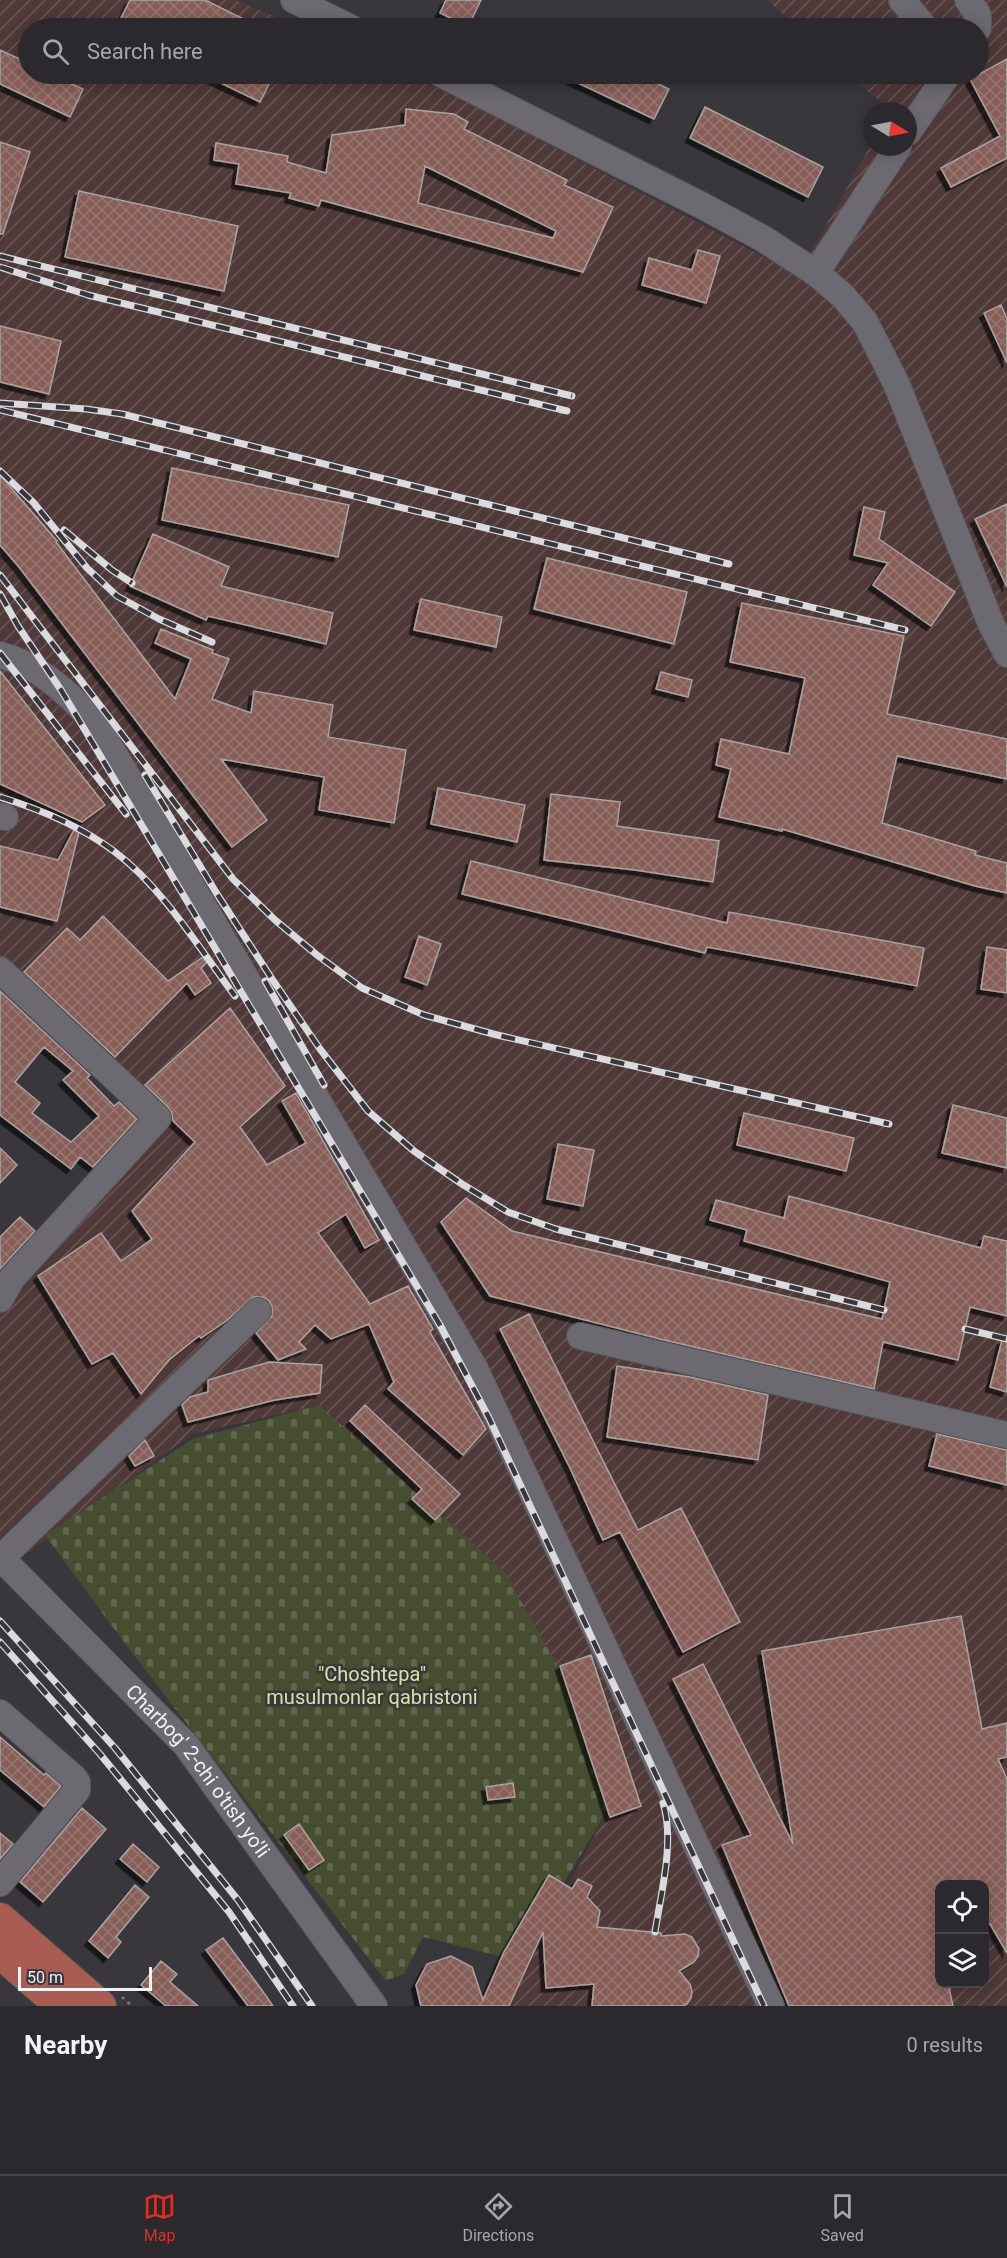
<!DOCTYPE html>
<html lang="en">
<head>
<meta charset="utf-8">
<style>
	:root { --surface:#2b292d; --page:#373539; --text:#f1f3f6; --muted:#a6a6aa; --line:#474549; --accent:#d93025 }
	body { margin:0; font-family:Roboto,sans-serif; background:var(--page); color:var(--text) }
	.controls { position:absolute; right:18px; bottom:18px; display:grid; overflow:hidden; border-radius:12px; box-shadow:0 3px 15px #0003 }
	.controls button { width:54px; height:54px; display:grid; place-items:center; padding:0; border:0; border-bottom:2px solid var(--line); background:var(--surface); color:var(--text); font:30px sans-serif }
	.compass { position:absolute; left:863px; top:102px; width:54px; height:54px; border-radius:50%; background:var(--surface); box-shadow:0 3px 15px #0003; rotate:100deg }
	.scale { position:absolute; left:18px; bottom:15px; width:134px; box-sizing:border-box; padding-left:6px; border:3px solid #f2f1f5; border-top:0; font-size:16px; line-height:21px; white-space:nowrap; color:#f2f1f5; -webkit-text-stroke:4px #39373c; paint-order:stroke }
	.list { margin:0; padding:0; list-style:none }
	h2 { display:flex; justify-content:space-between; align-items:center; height:78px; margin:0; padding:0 24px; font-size:26px }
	h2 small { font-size:20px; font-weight:400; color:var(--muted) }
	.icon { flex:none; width:33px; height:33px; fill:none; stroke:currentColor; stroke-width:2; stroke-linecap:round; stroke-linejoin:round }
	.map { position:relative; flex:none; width:1007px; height:2006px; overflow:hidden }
	.search { position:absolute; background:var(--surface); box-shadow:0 3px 15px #0003; left:18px; right:18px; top:18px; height:66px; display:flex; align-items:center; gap:15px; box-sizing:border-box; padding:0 21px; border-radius:33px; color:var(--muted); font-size:22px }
	.sheet { height:168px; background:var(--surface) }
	nav { display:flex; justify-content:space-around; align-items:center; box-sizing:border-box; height:84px; border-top:2px solid var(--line); background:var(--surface); font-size:16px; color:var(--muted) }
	nav a { display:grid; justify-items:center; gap:3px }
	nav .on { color:var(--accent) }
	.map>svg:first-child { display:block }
	.industrial { fill:url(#industrial-furrows); fill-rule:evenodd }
	.cemetery { fill:url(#cemetery-stones) }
	.building { fill:url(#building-cross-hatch); stroke:#aba3a1; stroke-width:1.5; fill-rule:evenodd; filter:url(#shadow) }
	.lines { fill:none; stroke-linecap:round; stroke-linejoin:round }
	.minor-casing { stroke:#57555a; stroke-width:28 }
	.major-casing { stroke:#57555a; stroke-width:34 }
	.path { stroke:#77757a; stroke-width:3; stroke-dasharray:3 4.5; stroke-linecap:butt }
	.minor { stroke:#6c6a70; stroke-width:26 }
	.major { stroke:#a95c51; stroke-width:32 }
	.rail-casing { stroke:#dbdade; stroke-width:7 }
	.rail { stroke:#39373c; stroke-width:4.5; stroke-dasharray:14; stroke-linecap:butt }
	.labels { text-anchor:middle; stroke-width:5; stroke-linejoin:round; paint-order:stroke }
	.park-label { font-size:20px; fill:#d5e4a4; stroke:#39373c }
	.street-label { font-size:20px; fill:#f2f1f5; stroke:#39373c }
</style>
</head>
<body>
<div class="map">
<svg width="1007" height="2006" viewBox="0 0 1007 2006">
	<defs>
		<pattern id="industrial-furrows" width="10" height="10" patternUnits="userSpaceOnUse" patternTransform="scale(1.5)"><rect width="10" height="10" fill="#4f3939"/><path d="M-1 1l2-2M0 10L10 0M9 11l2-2" fill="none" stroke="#695656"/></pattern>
		<pattern id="cemetery-stones" width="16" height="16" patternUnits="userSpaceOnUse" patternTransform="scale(1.5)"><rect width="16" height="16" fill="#464d30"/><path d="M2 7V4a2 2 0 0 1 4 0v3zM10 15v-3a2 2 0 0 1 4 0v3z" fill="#61674f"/></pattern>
		<pattern id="building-cross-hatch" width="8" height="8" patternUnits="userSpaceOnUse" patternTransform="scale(1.5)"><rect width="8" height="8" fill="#875f58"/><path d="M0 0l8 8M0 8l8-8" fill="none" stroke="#987671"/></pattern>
		<filter id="shadow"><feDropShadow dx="-4.5" dy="4.5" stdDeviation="0" flood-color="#0009"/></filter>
	</defs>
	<rect width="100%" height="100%" fill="#39373c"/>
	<path class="industrial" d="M0,0H236L301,28H28V74H404L462,99L798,275L872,143V147H908V111H890L849,74H978V28H799L767,0H1007V2006H477L500,1957L528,1967L607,1811L556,1663L319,1405L192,1434L19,1559L0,1538V1312L157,1129L0,964ZM940,1884H984V1984H940Z"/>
	<path class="cemetery" d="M319,1405L504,1571L556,1663L607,1811L566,1879L527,1963L423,1937L404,1974L386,1981L126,1645L45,1535L193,1439Z"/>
	<path class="building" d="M130,0H205L262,28H116Z
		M446,0H481L468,27L440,13Z
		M0,50L28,63V74H50L83,89L70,117L0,84Z
		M1007,59V158L951,187L941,168L1000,136L970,79Z
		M202,74H274L260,102Z
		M559,74H638L669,89L654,119Z
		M705,107L823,167L808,197L690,138Z
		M406,109L454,114L468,122L464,129L567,180L564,185L613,207L583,272L321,200L319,206L289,198L291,193L236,184L239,164L214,160L216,143L288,156L287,162L326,173L332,135L405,125ZM425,166L556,231L553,238L418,203Z
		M0,142L30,152L3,234H0Z
		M79,191L238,226L224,291L65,257Z
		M698,250L720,256L706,303L642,285L649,258L692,270Z
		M1001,305L1007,319V363L984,313Z
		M0,326L61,341L49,394L0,382Z
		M172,468L349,505L338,557L162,520Z
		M0,475L57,541L56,542L175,699L191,659L155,643L161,629L213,650L212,653L229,659L212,699L251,713L254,691L333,705L328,737L406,750L394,823L319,810L324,777L221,759L267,820L232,847L19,567L0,545Z
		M1007,504V587L975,519Z
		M864,507L885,512L879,539L955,592L931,626L873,585L888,563L854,555Z
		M153,534L229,567L221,586L333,613L326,644L208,616L206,620L130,586Z
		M547,558L687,592L674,644L534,609Z
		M421,599L502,617L496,647L414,630Z
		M742,603L904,636L887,714L1007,739V779L897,756L882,823L976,851L975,855L1007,863V893L975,886L782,829V831L719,817L731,769L716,765L721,739L789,754L805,678L730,662Z
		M0,671L105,805L82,822L0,784Z
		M661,672L692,680L688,697L656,689Z
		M438,788L525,805L517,842L431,824Z
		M551,794L620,802L617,826L719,841L713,882L635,870L544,860Z
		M74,830L79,832L57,921L0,907V846L58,860Z
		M471,861L727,923L729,912L924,948L917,986L707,947L705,953L462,894Z
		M103,916L168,981L203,957L207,962L201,968L211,983L195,995L187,983L115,1057L24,972L67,928L80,940Z
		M419,936L441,944L427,985L405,977Z
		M987,947L1007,950V993L981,989Z
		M0,991L90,1075L87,1078L114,1106L119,1102L137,1119L93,1167L80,1157L71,1169L0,1115ZM44,1047L73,1071L63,1080L99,1116L71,1142L32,1113L40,1103L15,1082Z
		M230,1008L285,1086L240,1127L267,1165L306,1143L282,1101L296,1093L379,1240L365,1248L346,1214L318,1233L370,1304L408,1286L433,1329L430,1332L486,1429L463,1455L388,1389L394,1382L369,1324L331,1339L315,1325L299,1342L306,1349L278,1360L256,1333L272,1316V1307L269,1301L263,1297H254L226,1321L201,1338L199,1336L169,1360L141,1394L113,1353L92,1364L38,1276L101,1233L121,1261L152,1239L132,1211L195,1142L173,1121L172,1113L168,1107L145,1085Z
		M953,1105L1007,1118V1168L942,1153Z
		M744,1113L854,1138L846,1171L737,1145Z
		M558,1144L594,1150L583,1206L547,1199Z
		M0,1148L17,1165L0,1183Z
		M789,1196L981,1248L984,1236L1007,1241V1316L970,1307L958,1360L883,1342L874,1389L660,1339L490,1296L441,1222L466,1198L512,1231L882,1319L890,1282L744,1241L747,1230L710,1220L716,1200L784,1218Z
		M20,1217L35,1231L0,1269V1237Z
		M529,1314L638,1530L681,1508L740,1622L683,1652L620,1532L603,1540L570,1468L500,1329Z
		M1002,1340L1007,1341V1392L990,1387Z
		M269,1362L322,1365L320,1393L275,1400L188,1422L182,1405L190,1397L208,1392V1380Z
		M617,1366L690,1377L768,1395L758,1460L607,1437Z
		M365,1405L460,1494L435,1520L412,1499L422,1489L350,1421Z
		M937,1434L1007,1450V1485L929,1466Z
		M145,1440L154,1456L135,1466L129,1456Z
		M961,1616L982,1729L1007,1723V1757L998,1759L1007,1779V1953L990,1924L984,1926V1884H939V1983H948L953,2006H789L722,1845L751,1835L673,1679L703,1664L793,1844L762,1651Z
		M591,1655L641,1806L610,1817L560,1666Z
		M0,1737L44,1775L46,1773L61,1786L44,1807L0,1770Z
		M513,1783L515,1797L488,1800L486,1787Z
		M82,1808L106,1829L43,1902L20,1882Z
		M299,1824L324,1860L309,1870L284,1835Z
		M0,1833L13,1844L0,1859Z
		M133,1844L159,1867L147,1882L120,1859Z
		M549,1875L572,1889L578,1879L592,1886L587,1897L600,1911L597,1927L661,1933V1936L685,1934L692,1937L699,1949L698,1956L694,1962L679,1971L690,1984L692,1991L691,1998L687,2004L683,2006H592L594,1984L546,1988L543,1932L509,2006H421L416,1985L427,1964L451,1956L472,1967L483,2000L504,1952Z
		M135,1885L149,1897L116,1937L121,1942L108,1958L89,1941Z
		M223,1938L259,1986L273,2006H248L206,1950Z
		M161,1961L177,1974L170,1982L198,2006H166L141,1985Z"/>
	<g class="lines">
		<defs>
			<g id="minor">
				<path d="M294,0L351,28"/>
				<path d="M902,0L925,28"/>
				<path d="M968,0L978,15V28"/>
				<path d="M441,74L701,205L762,238L816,273L843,296L865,322L897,385L991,624L1007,654"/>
				<path d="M908,132L948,74"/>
				<path d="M816,273L898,147"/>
				<path d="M0,655C38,664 72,696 97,725L474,1367L771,2006"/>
				<path d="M0,816L5,817"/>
				<path d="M0,970L158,1118L12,1278L0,1299"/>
				<path d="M580,1336L1007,1435"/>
				<path id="s1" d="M0,1557L186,1745L374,2006"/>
				<path d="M1,1558L258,1311"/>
				<path d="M0,1713L73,1777L77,1782V1790L0,1883"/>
			</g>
			<path id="major" d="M0,1919L100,2006
				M0,1952L62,2006"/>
		</defs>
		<use href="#minor" class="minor-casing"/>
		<use href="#major" class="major-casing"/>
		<path class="path" d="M122,1997L132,2006"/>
		<use href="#minor" class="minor"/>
		<use href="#major" class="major"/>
		<defs>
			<path id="rail" d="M0,256L572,396
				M0,267L88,295L567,411
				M0,403L86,409L122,414L729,564
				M0,410L905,630
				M0,471L33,502L87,568L117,596L159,619L212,642
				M64,530L112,570L132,583
				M0,575L233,879L275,920L317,955L362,988L424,1015L497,1035L889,1124
				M0,594L18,626L61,690L440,1325L489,1418L764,2006
				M0,653L126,814
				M145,775L217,894L272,979L320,1049L368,1111L414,1151L462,1184L508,1212L556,1229L884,1310
				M0,797C40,809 82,827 115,852C163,888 199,948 235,996
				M265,981L324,1085
				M965,1329L1007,1339
				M0,1621L115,1748L238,1900L312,2006
				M0,1642L100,1754L229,1912L293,2006
				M655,1932C661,1893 675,1841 663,1803"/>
		</defs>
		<use href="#rail" class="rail-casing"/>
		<use href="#rail" class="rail"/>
	</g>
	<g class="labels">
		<g class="park-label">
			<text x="372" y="1681">"Choshtepa"<tspan x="372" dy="23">musulmonlar qabristoni</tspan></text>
		</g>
		<g class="street-label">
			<text dy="7" stroke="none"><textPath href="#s1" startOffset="292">Charbog' 2-chi o'tish yo'li</textPath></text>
		</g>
	</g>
</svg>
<div class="controls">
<button><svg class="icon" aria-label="locate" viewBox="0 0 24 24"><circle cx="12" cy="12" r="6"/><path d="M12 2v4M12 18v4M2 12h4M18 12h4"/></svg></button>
<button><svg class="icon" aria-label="layers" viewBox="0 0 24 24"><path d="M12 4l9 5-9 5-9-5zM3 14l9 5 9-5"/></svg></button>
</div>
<svg class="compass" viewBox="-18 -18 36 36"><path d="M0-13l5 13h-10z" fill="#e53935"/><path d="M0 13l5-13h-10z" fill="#a6a6aa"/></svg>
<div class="scale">50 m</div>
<div class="search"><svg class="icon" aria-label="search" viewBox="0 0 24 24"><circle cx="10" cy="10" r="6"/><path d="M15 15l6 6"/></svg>Search here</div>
</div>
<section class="sheet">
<h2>Nearby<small>0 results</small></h2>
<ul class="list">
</ul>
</section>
<nav>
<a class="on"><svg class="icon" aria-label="map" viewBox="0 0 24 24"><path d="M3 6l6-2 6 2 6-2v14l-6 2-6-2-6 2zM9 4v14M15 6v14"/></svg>Map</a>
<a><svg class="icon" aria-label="directions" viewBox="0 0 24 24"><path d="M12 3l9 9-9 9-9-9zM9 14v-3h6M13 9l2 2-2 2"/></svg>Directions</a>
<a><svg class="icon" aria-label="saved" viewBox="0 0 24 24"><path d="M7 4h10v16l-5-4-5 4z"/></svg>Saved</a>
</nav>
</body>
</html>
